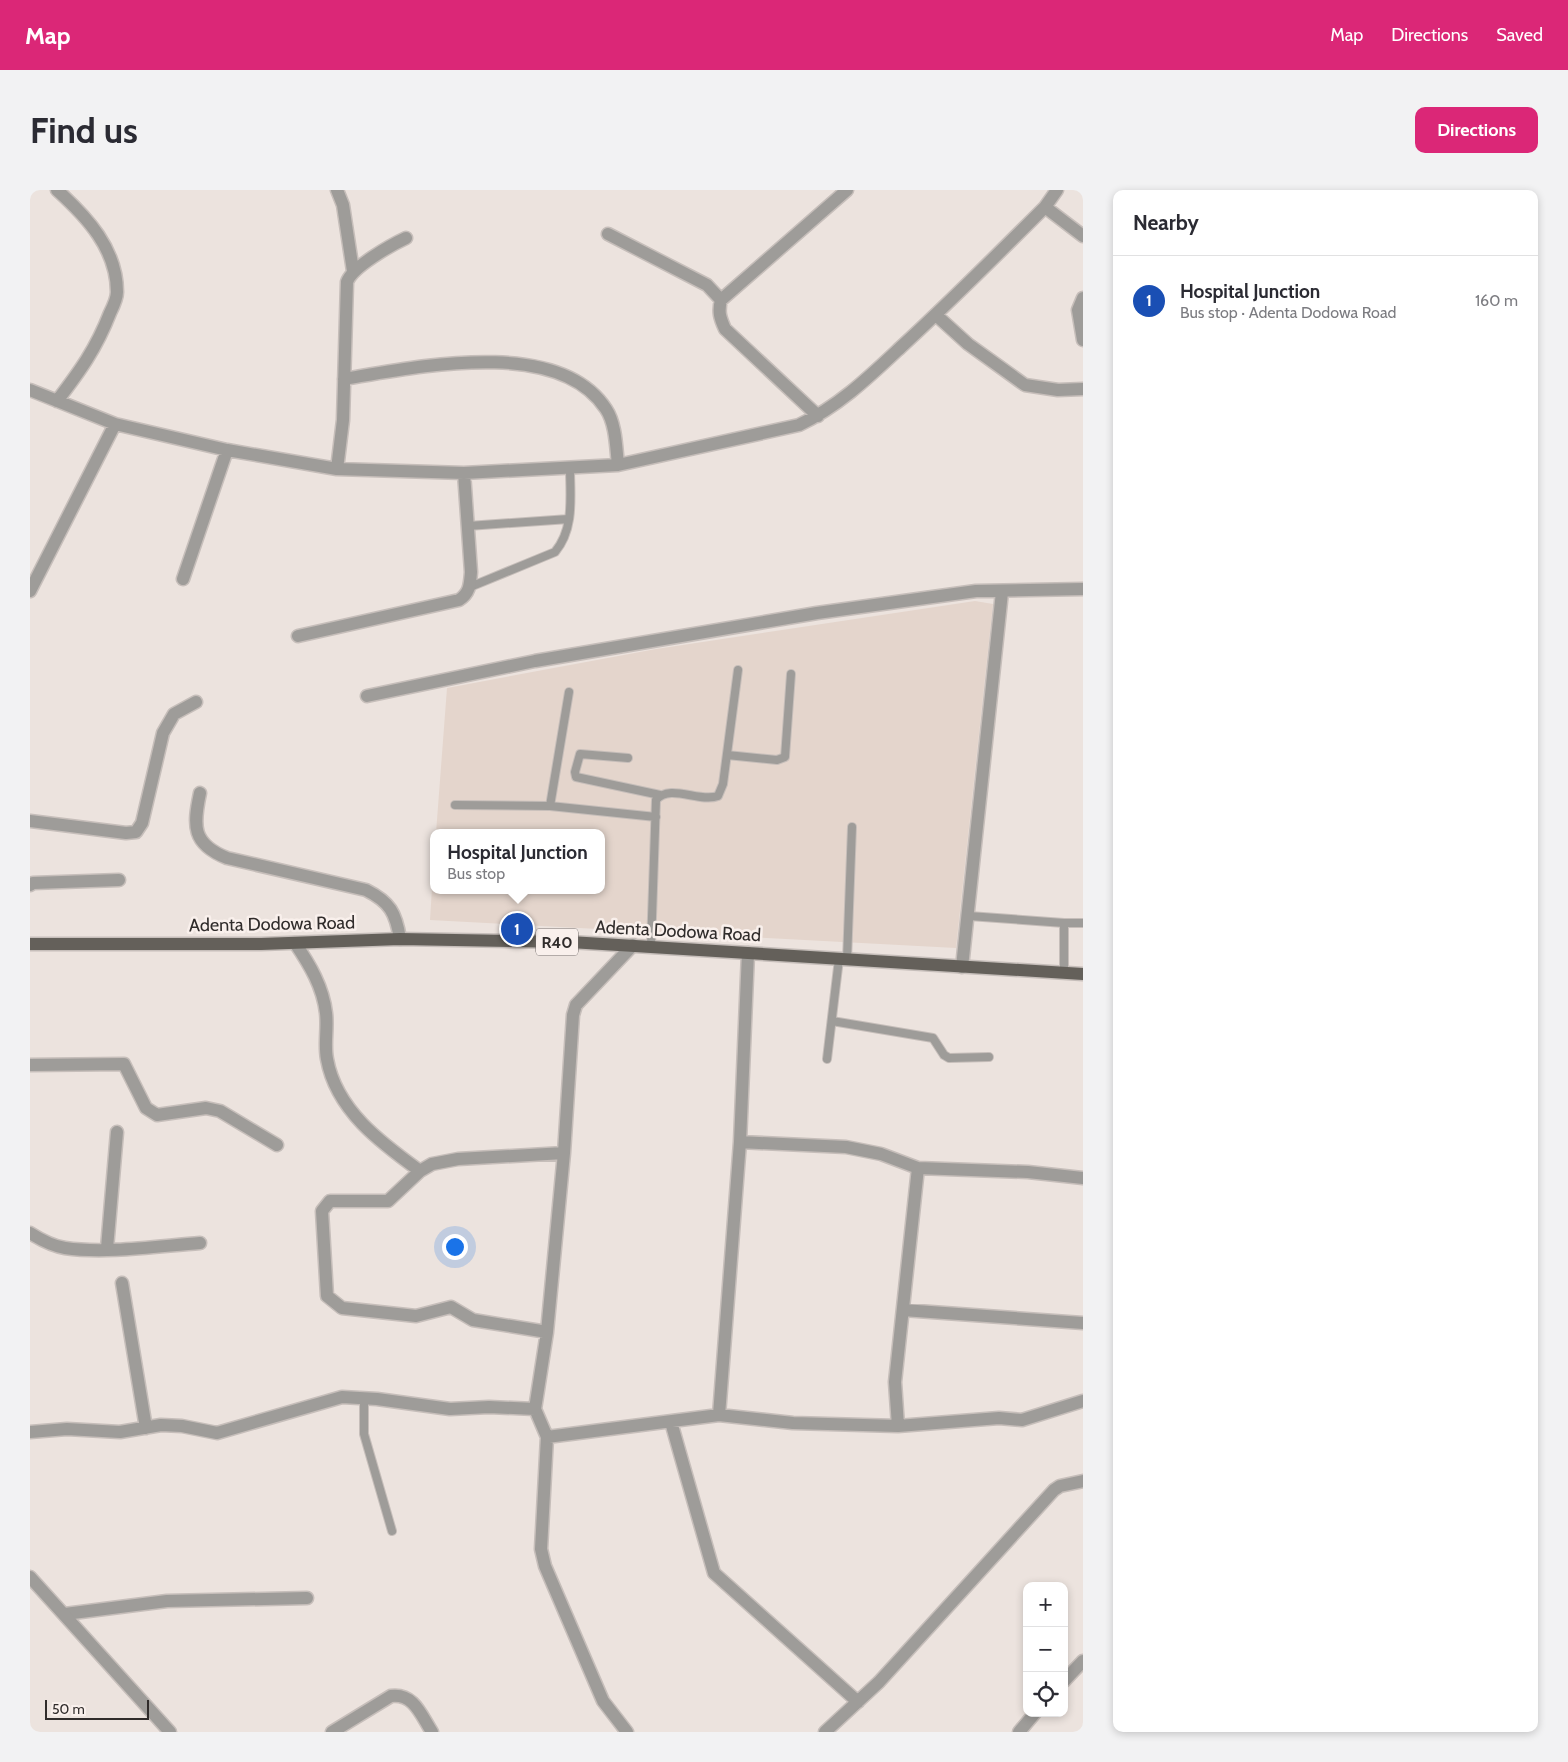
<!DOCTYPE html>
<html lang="en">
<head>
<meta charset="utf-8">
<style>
	:root { --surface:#fff; --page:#f2f2f3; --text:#2b2b33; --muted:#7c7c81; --line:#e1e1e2; --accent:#db2777 }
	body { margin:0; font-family:Cabin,sans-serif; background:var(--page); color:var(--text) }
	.controls { position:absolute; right:15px; bottom:15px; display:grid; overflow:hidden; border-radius:10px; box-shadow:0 2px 8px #0003 }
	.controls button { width:45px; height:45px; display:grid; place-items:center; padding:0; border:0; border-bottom:1px solid var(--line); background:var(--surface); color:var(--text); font:25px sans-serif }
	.scale { position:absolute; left:15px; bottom:12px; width:104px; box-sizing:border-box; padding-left:5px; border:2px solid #302c2b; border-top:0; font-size:14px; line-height:18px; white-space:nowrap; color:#302c2b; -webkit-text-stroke:4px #f9f0ec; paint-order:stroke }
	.you { position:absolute; left:424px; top:1056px; width:18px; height:18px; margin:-12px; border:4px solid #fff; border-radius:50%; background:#1a73e8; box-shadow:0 0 0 8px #1a73e833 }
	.badge { display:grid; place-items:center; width:32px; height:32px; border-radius:50%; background:var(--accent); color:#fff; font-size:16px; font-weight:700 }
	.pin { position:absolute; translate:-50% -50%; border:2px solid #fff; box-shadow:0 1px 5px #0006 }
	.popup { position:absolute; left:400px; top:639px; width:175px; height:65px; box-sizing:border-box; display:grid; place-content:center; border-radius:10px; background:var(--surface); filter:drop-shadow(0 1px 4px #0005); font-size:16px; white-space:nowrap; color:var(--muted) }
	.popup b { font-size:19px; color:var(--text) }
	.popup::after { content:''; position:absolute; left:50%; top:100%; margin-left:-10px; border:10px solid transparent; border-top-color:var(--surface) }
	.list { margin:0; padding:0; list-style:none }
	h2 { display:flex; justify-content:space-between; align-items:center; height:65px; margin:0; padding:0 20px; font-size:21px }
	h2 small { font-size:16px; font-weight:400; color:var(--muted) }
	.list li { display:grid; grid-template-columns:32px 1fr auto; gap:15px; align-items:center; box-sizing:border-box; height:90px; padding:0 20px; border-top:1px solid var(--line) }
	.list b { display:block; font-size:19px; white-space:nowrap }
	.list p { margin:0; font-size:16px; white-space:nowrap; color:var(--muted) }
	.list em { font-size:16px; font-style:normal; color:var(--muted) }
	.icon { flex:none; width:28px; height:28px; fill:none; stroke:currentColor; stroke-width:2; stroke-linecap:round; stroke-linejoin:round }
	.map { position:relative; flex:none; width:1053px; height:1542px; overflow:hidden; border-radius:10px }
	header { display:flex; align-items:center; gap:30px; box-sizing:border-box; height:70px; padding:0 25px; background:var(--accent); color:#fff }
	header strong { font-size:24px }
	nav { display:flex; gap:28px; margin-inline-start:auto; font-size:18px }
	.intro { display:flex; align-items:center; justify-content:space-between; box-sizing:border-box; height:120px; padding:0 30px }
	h1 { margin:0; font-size:35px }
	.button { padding:12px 22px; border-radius:10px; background:var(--accent); color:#fff; font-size:18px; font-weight:700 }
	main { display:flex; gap:30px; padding:0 30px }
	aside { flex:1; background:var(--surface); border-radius:10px; box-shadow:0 2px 8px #0003 }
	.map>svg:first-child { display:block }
	.built { fill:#e4d5cc }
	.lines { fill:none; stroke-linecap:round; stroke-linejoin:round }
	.service-casing { stroke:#c6beba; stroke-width:10 }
	.minor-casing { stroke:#c6beba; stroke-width:15 }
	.tertiary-casing { stroke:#c6beba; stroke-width:15 }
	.primary-casing { stroke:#c6beba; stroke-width:15 }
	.service { stroke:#9e9c99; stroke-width:8 }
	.minor { stroke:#9e9c99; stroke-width:12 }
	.tertiary { stroke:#9e9c99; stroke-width:12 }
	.primary { stroke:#64605a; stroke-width:12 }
	.labels { text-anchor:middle; stroke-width:5; stroke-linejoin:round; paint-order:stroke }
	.shield { fill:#f9f0ec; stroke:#6c6765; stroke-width:1 }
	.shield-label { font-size:16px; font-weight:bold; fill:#302c2b }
	.street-label { font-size:18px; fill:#302c2b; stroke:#f9f0ec }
</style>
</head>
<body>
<header>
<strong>Map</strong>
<nav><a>Map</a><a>Directions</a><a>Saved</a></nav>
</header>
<div class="intro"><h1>Find us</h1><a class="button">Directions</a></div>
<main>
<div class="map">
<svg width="1053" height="1542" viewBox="0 0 1053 1542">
	<rect width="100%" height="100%" fill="#ece3de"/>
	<path class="built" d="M945,411L963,414L926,758L400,730L403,682V700H571V643H406L417,498L626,459Z"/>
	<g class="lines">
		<defs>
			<path id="service" d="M438,336L539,329
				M440,397L525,362C545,338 540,306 540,277
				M697,565L747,570L755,567L761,484
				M598,568L550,564L545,582L546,587L630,605
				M425,615L520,616L626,627
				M520,616L539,502
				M939,726L1034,733V783
				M1034,733H1053
				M621,756L626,610C640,593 669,613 688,606L693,594L708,480
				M817,770L822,637
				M802,831L903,848L914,865L919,868L959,867
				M797,869L809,769
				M334,1208V1244L362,1341"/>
			<path id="minor" d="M27,0C57,27 87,59 87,102C87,109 83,117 80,123C66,159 50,181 27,211
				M307,0L313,15L323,81
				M1015,17L1053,46
				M578,44L677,95L691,110
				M1053,108L1048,120L1053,150
				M906,125L938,154L995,195L1028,200L1053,199
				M314,189C386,177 529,146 576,219C586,234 586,257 588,275
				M0,200L85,234L197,260L307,279L434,283L588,275L769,235C809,216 839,187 871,157C920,112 968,64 1015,17L1027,0
				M788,226L695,139C690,128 688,122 691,110L817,0
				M307,279L313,230L317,92C322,77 361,55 376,48
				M153,389L197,260
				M0,401L85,234
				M268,446L429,410C440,403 440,394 441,382L434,283
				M337,506L505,471L787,423L946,401L1053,399
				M170,603C163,636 162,654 197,668L336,700C360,712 366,723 370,749
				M0,631L96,643L106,642L112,633L133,543L144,524L166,512
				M0,695L3,693L89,690
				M265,753C280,775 293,797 296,823C298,838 294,854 297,869C306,920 351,953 390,981
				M932,777L972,402
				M0,875L94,874L116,918L127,925L176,918L190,921L247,955
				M710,952L816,957L851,964L888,978L998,982L1053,988
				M0,1043C11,1050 22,1056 35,1058C75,1064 129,1056 170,1053
				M77,1058L87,942
				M92,1093L116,1238
				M873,1120L1053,1133
				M517,1142L443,1130L421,1117L386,1126L312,1118L297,1106L292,1021L300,1011H358L390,981L402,974L428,969L534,963
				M689,1225L710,952L718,763
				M641,1232L684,1383L828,1512
				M868,1236L865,1192L888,978
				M0,1242L37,1239L90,1242L131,1235L152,1236L187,1243L312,1207L347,1209L420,1219L459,1217L505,1219
				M517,1247L689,1225L763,1233L868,1236L969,1228L992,1230L1053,1211
				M35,1424L137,1411L277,1408
				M1034,1491L1053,1471
				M302,1542L361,1506C384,1503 391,1525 402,1542
				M597,1542L573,1511L515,1376L511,1359L517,1247L505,1219L517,1142L534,963L543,825L546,815L603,755
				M795,1542L849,1492L1024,1300L1030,1296L1053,1291
				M989,1542L1005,1523"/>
			<path id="tertiary" d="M0,1387L140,1542"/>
			<path id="primary" d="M0,754H231L370,749L540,752L1053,784"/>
		</defs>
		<use href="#service" class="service-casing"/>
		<use href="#minor" class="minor-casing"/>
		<use href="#tertiary" class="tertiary-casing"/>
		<use href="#primary" class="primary-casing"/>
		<use href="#service" class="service"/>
		<use href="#minor" class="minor"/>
		<use href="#tertiary" class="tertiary"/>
		<use href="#primary" class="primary"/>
	</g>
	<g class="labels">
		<rect class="shield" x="506" y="738.5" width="42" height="27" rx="4"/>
		<g class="shield-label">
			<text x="527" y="758">R40</text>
		</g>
		<g class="street-label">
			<text transform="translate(242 734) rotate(-1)" y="6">Adenta Dodowa Road</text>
			<text transform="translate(648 741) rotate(3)" y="6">Adenta Dodowa Road</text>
		</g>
	</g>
</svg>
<div class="controls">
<button>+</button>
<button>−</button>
<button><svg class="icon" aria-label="locate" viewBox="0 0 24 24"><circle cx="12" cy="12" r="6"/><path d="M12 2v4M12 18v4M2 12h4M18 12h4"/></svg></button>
</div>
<div class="scale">50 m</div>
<div class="you"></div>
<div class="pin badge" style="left:487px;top:739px;background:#1a4fb4">1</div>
<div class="popup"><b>Hospital Junction</b>Bus stop</div>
</div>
<aside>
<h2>Nearby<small></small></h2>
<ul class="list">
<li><span class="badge" style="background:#1a4fb4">1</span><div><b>Hospital Junction</b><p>Bus stop · Adenta Dodowa Road</p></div><em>160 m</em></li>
</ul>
</aside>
</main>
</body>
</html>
